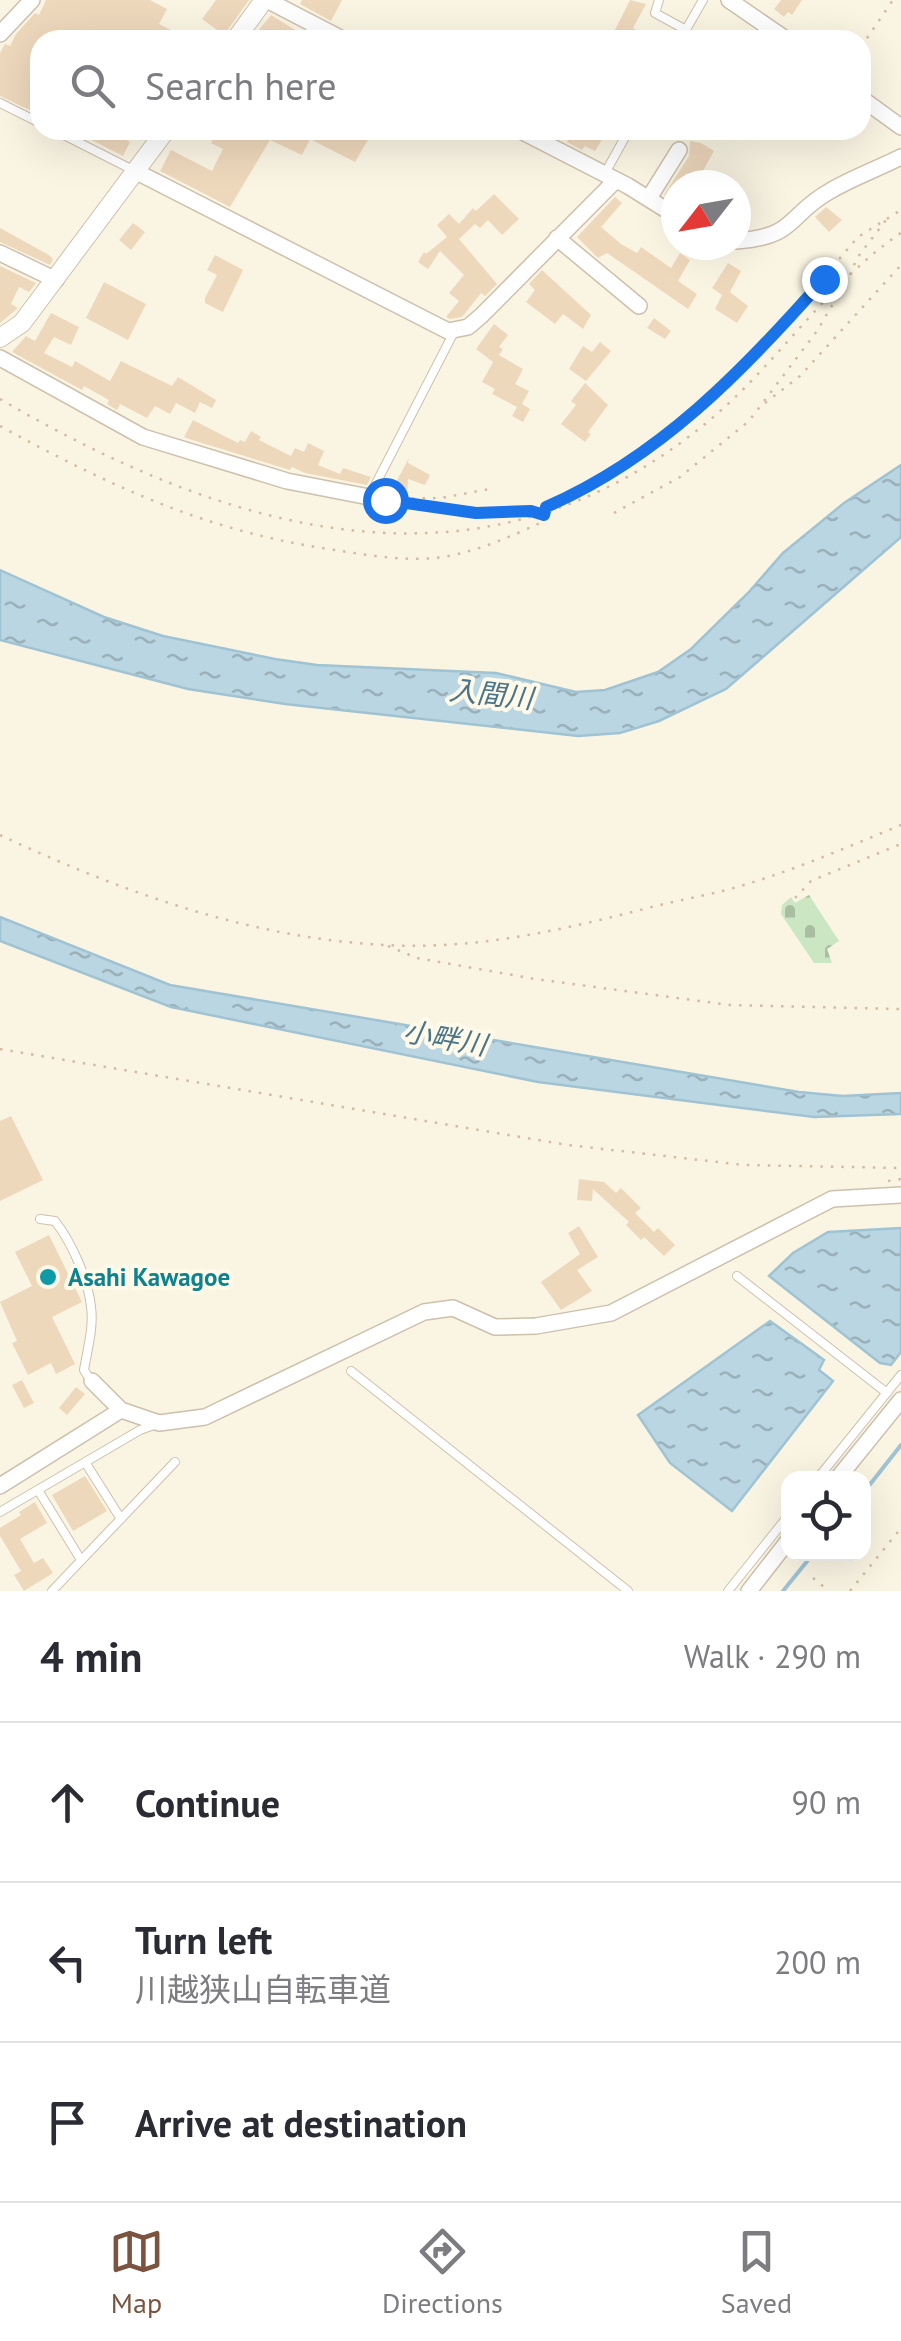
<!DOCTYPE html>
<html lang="en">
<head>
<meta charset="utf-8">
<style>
	:root { --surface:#fff; --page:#f7f7f7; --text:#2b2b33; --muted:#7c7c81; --line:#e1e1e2; --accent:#7b5440 }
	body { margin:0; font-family:"PT Sans","Noto Sans JP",sans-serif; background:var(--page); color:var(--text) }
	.controls { position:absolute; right:30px; bottom:30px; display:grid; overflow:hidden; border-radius:20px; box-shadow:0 10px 40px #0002 }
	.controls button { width:90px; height:90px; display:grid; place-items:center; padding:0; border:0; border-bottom:2px solid var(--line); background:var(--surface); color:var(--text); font:50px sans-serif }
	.compass { position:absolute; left:661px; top:170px; width:90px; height:90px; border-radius:50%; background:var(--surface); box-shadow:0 10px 40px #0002; rotate:239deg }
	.stop { position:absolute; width:30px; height:30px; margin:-22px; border:8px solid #1a73e8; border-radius:50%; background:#fff }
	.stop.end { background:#1a73e8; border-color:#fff; box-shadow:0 2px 10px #0008 }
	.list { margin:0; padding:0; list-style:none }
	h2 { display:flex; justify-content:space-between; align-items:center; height:130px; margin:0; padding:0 40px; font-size:42px }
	h2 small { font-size:32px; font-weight:400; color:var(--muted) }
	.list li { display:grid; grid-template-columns:65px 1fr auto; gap:30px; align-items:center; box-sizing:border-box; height:160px; padding:0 40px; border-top:2px solid var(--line) }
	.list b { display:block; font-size:38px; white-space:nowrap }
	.list p { margin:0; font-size:32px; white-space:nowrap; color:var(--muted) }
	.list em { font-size:32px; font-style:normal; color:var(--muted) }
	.icon { flex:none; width:55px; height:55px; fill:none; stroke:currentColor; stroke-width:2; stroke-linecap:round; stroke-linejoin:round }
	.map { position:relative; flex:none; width:901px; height:1591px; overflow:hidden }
	.search { position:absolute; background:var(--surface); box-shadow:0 10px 40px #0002; left:30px; right:30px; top:30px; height:110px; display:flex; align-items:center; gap:25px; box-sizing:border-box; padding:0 35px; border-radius:30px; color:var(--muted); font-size:38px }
	.sheet { height:610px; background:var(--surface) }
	nav { display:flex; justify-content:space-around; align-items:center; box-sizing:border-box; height:140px; border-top:2px solid var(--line); background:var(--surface); font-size:28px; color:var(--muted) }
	nav a { display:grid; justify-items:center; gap:5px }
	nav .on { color:var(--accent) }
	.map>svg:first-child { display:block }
	.cemetery { fill:url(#cemetery-stones) }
	.water { fill:url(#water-ripples); stroke:#a0c3d3; stroke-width:2.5 }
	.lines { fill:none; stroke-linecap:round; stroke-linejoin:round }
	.stream { stroke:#a0c3d3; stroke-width:4 }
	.building { fill:#eed8bc }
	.service-casing { stroke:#cdc0ad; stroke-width:10 }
	.minor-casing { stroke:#cdc0ad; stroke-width:18 }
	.tertiary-casing { stroke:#cdc0ad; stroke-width:20 }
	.path { stroke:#d2bba0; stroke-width:2.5; stroke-dasharray:2.5 8; stroke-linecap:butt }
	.service { stroke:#fff; stroke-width:8 }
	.minor { stroke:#fff; stroke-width:15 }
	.tertiary { stroke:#fff; stroke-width:18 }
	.route { stroke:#1a73e8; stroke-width:12 }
	.culture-dot { fill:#0f9aa8; stroke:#fef9e8; stroke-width:4 }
	.labels { text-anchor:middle; stroke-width:8; stroke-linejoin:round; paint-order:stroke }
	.culture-label { font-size:25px; font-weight:bold; fill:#0d838f; stroke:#fef9e8; text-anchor:start }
	.water-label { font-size:28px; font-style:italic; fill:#4a7489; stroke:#fef9e8 }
</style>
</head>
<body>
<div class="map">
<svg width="901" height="1591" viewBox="0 0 901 1591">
	<defs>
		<pattern id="cemetery-stones" width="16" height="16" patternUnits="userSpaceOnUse" patternTransform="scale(2.5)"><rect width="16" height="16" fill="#cbe6c3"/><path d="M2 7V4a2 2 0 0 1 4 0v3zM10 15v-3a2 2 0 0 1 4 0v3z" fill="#a9bea0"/></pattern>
		<pattern id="water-ripples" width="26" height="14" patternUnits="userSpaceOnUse" patternTransform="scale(2.5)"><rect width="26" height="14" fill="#b9d6e2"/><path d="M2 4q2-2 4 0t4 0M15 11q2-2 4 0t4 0" fill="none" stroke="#9bb1b9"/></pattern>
	</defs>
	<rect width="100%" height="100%" fill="#faf5e3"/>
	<path class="cemetery" d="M809,895L839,941L827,949L832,963H814L781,914L782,905L791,897L795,903Z"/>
	<path class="water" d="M901,465V537L726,689L659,721L620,733L578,736L285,704L188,689L0,640V570L104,617L163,636L275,659L317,665L496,673L576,692L605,690L658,672L691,649L748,593L783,553L844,503Z
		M0,917L170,985L799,1092L843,1096L901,1093V1114L814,1117L538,1082L171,1007L0,941Z
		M901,1228V1352L891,1365L880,1363L769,1276L793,1253L828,1232Z
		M770,1321L824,1360L819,1370L833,1381L732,1511L670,1463L638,1415Z"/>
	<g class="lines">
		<path class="stream" d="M864,1492L901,1445
			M783,1591L813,1554"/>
	</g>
	<path class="building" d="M46,0H150L167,9L159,24L191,40H40V115L0,96V53L5,44L10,46L16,34L35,13L39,15Z
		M216,0H249L224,35L202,19Z
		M302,0H342L331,21L300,4Z
		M630,0L646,4L633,28L653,40H610Z
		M781,0H802L792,15L788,12L784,17L774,9Z
		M271,15L300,33L298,40H262L254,36Z
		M72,130H108L130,142L123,156Z
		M218,130H335L354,140L358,132L369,138L355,162L310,139L302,155L270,140L230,207L160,171L171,150L212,171L223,149L211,143Z
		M584,130H608L595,151L585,146L582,150L567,142L573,133L580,137Z
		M690,141L701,143L714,151L695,185H676V203L664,195L689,156Z
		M494,194L519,219L502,235L488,220L480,228L475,224L459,239L497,284L485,296L481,293L462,317L450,319L446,317L459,301L449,293L464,275L440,251L428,269L418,262L424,252L426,254L447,237L437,225L449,214L459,224L473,208L476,211Z
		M615,197L622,203L601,227L621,244L637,253L641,247L671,268L680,253L690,260L678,281L697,294L688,309L607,253L598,258L577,237Z
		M826,207L842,220L829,232L815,217Z
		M133,223L145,232L131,250L119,240Z
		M0,228L49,255L53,259L50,265L0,242Z
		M215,255L243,270L223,312L205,303V298L217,275L207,270Z
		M728,263L741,271L730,292L748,306L737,323L715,309L722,295L712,288Z
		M0,266L36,283L29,292L19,287L11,304L18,308L0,323Z
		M542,270L591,315L583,329L563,314L555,324L526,302L535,290L529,284Z
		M104,282L146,304L128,340L86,318Z
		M51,313L79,327L71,345L54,337L44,353L72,367L75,361L110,381L121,361L172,386L178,377L216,400L212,408L200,402L195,413L176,403L170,414L155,406L147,418L120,404L117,410L107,404L109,400L84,386L82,390L12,352L26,336L35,341Z
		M654,318L671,331L665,339L647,328Z
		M494,324L508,335L499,347L503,349L499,355L523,369L515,384L529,391L522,404L530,409L523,422L512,416L517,407L492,394L495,389L482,382L493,362L476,349Z
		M600,342L611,351L586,381L569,369L583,346L592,352Z
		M585,383L608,405L588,432L591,434L585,442L561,424L576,405L571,401Z
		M193,420L238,443L240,440L245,442L251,431L261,437L259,440L291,456L295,448L304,452L308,443L324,451L318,465L340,474L343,468L371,477L367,485L305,473L292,467L290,470L189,439L184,437Z
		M409,458L408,463L430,475L425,485L408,479L407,496L389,495V484H395Z
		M11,1116L43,1180L0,1201V1121Z
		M579,1179L604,1182L616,1193L621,1188L641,1208L635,1213L654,1232L658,1228L675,1245L664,1256L644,1237L641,1240L626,1225L629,1222L593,1189L592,1201L577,1200Z
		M579,1226L598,1257L577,1270L592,1291L561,1310L541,1282L580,1254L568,1233Z
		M49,1235L82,1302L52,1317L75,1364L56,1374L51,1363L28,1375L12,1343L17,1341L0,1302L32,1286L15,1252Z
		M22,1380L34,1403L24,1408L12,1385Z
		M76,1387L85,1394L67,1415L59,1408Z
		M85,1476L107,1511L73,1531L52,1495Z
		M35,1502L47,1523L20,1539L34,1563L43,1558L53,1573L24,1591L14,1575L21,1571L0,1536V1528L21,1515L19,1512Z"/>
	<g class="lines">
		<defs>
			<path id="service" d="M659,0L655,13L686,30
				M305,40L314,24
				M680,40L703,0
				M0,103L40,123
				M54,130L135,171
				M604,175L629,130
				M369,497L455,330
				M40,1219L55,1221C72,1243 88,1279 91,1307C94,1327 87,1351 84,1370L91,1381
				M737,1276L887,1393
				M351,1371L628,1591
				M85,1462L121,1519
				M818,1478L901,1375
				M38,1490L81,1560
				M0,1512L140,1430L157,1424
				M52,1591L175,1462
				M728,1591L788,1516"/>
			<path id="minor" d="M267,0L344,40
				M729,0L787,40
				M0,34L32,0
				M861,98L901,127
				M519,130L628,186L676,216
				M135,171L448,331L468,327L481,316L615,181
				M649,198L679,150
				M557,238L639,306
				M736,241C797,237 787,215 830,191C852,178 877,169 901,157
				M0,253L56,280
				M0,358L143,437L287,481L369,497
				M92,1381L121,1410L159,1423L205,1417L424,1312L453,1308L495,1327L536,1326L611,1313L832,1199L901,1195
				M838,1478L901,1400
				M0,1486L121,1410
				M749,1591L788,1541"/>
			<path id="tertiary" d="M235,40L264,0
				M0,338L22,323L166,130"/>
		</defs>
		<use href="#service" class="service-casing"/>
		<use href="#minor" class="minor-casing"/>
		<use href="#tertiary" class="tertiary-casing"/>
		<path class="path" d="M861,47L893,0
			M850,275L857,258L886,220
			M0,399C232,534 484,609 711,419C778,363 829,281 901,233
			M765,403L800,376L901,265
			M0,426C112,487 208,532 335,550C367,555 401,561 434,558C469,555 510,537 542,522L546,507L604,478L700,406L766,344L858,237L901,210
			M380,499L475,513L531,511L539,516
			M391,499L441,498L495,488
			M614,513L680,477L749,421L817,331L843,287
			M0,835C122,892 249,938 385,945C476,950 562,930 648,908C675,901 703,896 730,889C788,873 845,848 901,825
			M795,898L811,881L901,844
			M388,946L417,958L535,979L730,1005L901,1009
			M0,1049L568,1145L744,1165L901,1168
			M888,1181L901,1179
			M813,1578L829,1591
			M850,1591L901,1528"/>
		<use href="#service" class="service"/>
		<use href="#minor" class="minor"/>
		<use href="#tertiary" class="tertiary"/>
	</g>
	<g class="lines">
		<path class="route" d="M385,500L476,513L531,511L544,515L546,507C659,458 744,370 824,279"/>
	</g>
	<circle class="culture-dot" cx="48" cy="1277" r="10"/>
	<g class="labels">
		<g class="culture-label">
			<text x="68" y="1286">Asahi Kawagoe</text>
		</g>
		<g class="water-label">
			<text transform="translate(491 694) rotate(6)" y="10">入間川</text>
			<text transform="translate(445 1038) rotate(10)" y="10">小畔川</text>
		</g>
	</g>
</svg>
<div class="controls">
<button><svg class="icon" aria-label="locate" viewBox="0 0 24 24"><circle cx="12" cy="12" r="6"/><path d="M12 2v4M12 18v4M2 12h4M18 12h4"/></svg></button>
</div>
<svg class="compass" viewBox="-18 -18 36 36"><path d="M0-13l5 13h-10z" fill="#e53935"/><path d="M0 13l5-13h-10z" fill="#7c7c81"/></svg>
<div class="stop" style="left:385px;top:500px"></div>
<div class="stop end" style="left:824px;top:279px"></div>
<div class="search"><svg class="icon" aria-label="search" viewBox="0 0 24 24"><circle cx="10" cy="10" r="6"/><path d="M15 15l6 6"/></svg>Search here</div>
</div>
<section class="sheet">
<h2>4 min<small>Walk · 290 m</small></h2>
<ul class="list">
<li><svg class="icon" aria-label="ahead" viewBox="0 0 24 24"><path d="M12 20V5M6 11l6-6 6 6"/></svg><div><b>Continue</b></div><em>90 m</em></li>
<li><svg class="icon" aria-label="left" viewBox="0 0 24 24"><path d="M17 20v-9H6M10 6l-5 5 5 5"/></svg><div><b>Turn left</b><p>川越狭山自転車道</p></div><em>200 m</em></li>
<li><svg class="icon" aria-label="arrive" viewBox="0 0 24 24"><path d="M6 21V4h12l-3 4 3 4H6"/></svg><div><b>Arrive at destination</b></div></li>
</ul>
</section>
<nav>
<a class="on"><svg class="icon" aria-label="map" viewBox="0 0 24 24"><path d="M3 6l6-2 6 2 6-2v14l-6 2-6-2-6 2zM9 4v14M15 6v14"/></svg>Map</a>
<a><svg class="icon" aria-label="directions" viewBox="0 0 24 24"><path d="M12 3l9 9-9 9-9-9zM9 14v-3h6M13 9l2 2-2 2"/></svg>Directions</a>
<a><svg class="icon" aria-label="saved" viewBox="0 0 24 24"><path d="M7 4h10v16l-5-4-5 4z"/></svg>Saved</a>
</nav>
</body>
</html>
